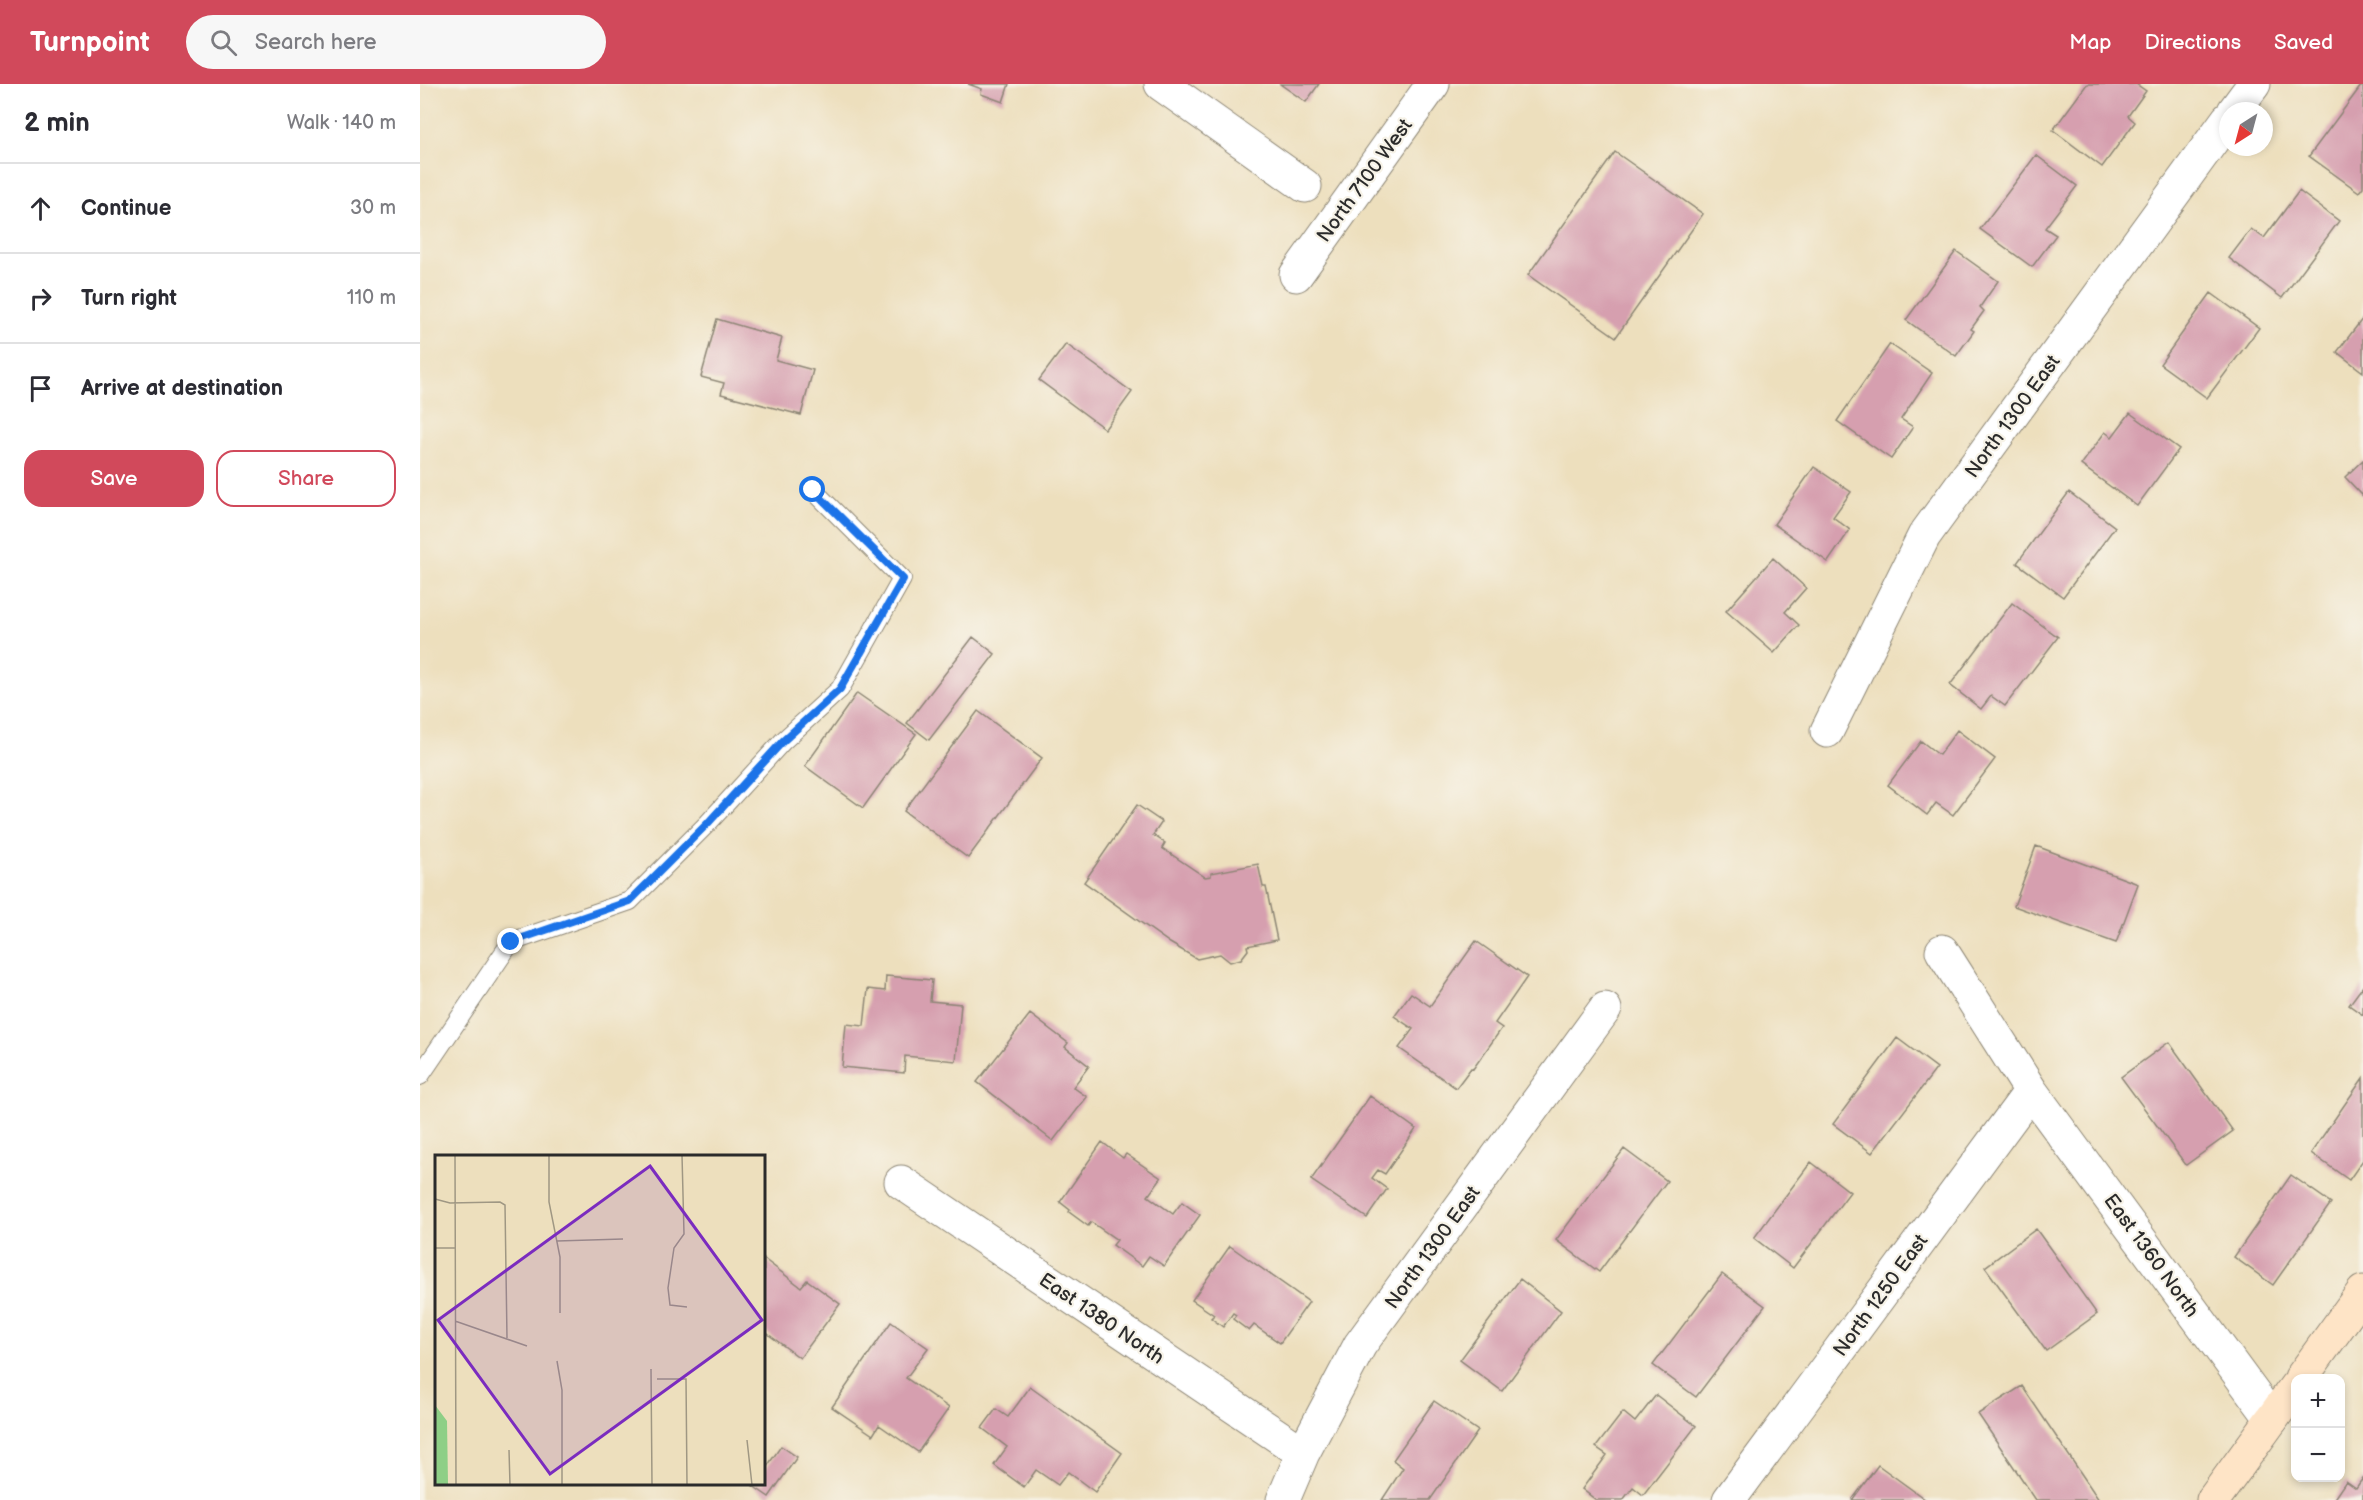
<!DOCTYPE html>
<html lang="en">
<head>
<meta charset="utf-8">
<style>
	:root { --surface:#fff; --page:#f7f7f7; --text:#2b2b33; --muted:#7c7c81; --line:#e1e1e2; --accent:#d1495b }
	body { margin:0; font-family:"Balsamiq Sans",sans-serif; background:var(--page); color:var(--text) }
	.controls { position:absolute; right:18px; bottom:18px; display:grid; overflow:hidden; border-radius:12px; box-shadow:0 3px 9px #0003 }
	.controls button { width:54px; height:54px; display:grid; place-items:center; padding:0; border:0; border-bottom:2px solid var(--line); background:var(--surface); color:var(--text); font:30px sans-serif }
	.compass { position:absolute; left:1799px; top:18px; width:54px; height:54px; border-radius:50%; background:var(--surface); box-shadow:0 3px 9px #0003; rotate:216deg }
	.stop { position:absolute; width:18px; height:18px; margin:-14px; border:4px solid #1a73e8; border-radius:50%; background:#fff }
	.stop.end { background:#1a73e8; border-color:#fff; box-shadow:0 2px 6px #0008 }
	.list { margin:0; padding:0; list-style:none }
	h2 { display:flex; justify-content:space-between; align-items:center; height:78px; margin:0; padding:0 24px; font-size:26px }
	h2 small { font-size:20px; font-weight:400; color:var(--muted) }
	.list li { display:grid; grid-template-columns:39px 1fr auto; gap:18px; align-items:center; box-sizing:border-box; height:90px; padding:0 24px; border-top:2px solid var(--line) }
	.list b { display:block; font-size:22px; white-space:nowrap }
	.list em { font-size:20px; font-style:normal; color:var(--muted) }
	.actions { display:flex; gap:12px; padding:18px 24px }
	.actions a { flex:1; padding:14px 0; border:2px solid var(--accent); border-radius:18px; text-align:center; font-size:21px; color:var(--accent) }
	.actions .main { background:var(--accent); color:#fff }
	.icon { flex:none; width:33px; height:33px; fill:none; stroke:currentColor; stroke-width:2; stroke-linecap:round; stroke-linejoin:round }
	.map { position:relative; flex:none; width:1943px; height:1416px; overflow:hidden }
	header { display:flex; align-items:center; gap:36px; box-sizing:border-box; height:84px; padding:0 30px; background:var(--accent); color:#fff }
	header strong { font-size:28px }
	nav { display:flex; gap:33px; margin-inline-start:auto; font-size:21px }
	.search { width:420px; height:54px; background:var(--page); display:flex; align-items:center; gap:15px; box-sizing:border-box; padding:0 21px; border-radius:33px; color:var(--muted); font-size:22px }
	main { display:flex }
	aside { flex:1; background:var(--surface) }
	.map>svg:first-child { display:block }
	.building { fill:#d69faf }
	.lines { fill:none; stroke-linecap:round; stroke-linejoin:round }
	.lane-casing { stroke:#8c8574; stroke-width:20 }
	.street-casing { stroke:#8c8574; stroke-width:35 }
	.secondary-casing { stroke:#8c8574; stroke-width:35 }
	.lane { stroke:#fff; stroke-width:18 }
	.street { stroke:#fff; stroke-width:33 }
	.secondary { stroke:#fee4c6; stroke-width:33 }
	.route { stroke:#1a73e8; stroke-width:8 }
	.labels { text-anchor:middle; stroke-width:4.5; stroke-linejoin:round; paint-order:stroke }
	.street-label { font-size:20px; fill:#2b2b2b; stroke:#f7f3e8 }
	.inset-road { fill:none; stroke:#9f9783; stroke-width:1.5 }
	.view { fill:#7b2cbf; fill-opacity:0.15; stroke:#7b2cbf; stroke-width:3 }
	.inset-edge { fill:none; stroke:#2b2b2b; stroke-width:3 }
</style>
</head>
<body>
<header>
<strong>Turnpoint</strong>
<div class="search"><svg class="icon" aria-label="search" viewBox="0 0 24 24"><circle cx="10" cy="10" r="6"/><path d="M15 15l6 6"/></svg>Search here</div>
<nav><a>Map</a><a>Directions</a><a>Saved</a></nav>
</header>
<main>
<aside>
<h2>2 min<small>Walk · 140 m</small></h2>
<ul class="list">
<li><svg class="icon" aria-label="ahead" viewBox="0 0 24 24"><path d="M12 20V5M6 11l6-6 6 6"/></svg><div><b>Continue</b></div><em>30 m</em></li>
<li><svg class="icon" aria-label="right" viewBox="0 0 24 24"><path d="M7 20v-9h11M14 6l5 5-5 5"/></svg><div><b>Turn right</b></div><em>110 m</em></li>
<li><svg class="icon" aria-label="arrive" viewBox="0 0 24 24"><path d="M6 21V4h12l-3 4 3 4H6"/></svg><div><b>Arrive at destination</b></div></li>
</ul>
<div class="actions"><a class="main">Save</a><a>Share</a></div>
</aside>
<div class="map">
<svg width="1943" height="1416" viewBox="0 0 1943 1416">
	<rect width="100%" height="100%" fill="#f7f3e8"/>
	<filter id="ink" filterUnits="userSpaceOnUse"><feTurbulence type="fractalNoise" baseFrequency=".0167" numOctaves="2"/><feDisplacementMap in="SourceGraphic" scale="12" xChannelSelector="R" yChannelSelector="G"/><feConvolveMatrix kernelMatrix="1 2 1 2 8 2 1 2 1" color-interpolation-filters="sRGB"/></filter>
	<filter id="wash" filterUnits="userSpaceOnUse"><feTurbulence type="fractalNoise" baseFrequency=".008" numOctaves="4" result="noise"/><feDisplacementMap in="SourceGraphic" scale="24" xChannelSelector="R" yChannelSelector="G"/><feGaussianBlur stdDeviation="1.35" result="paint"/><feColorMatrix in="noise" values="0 0 0 0 0 0 0 0 0 0 0 0 0 0 0 0 0 1.4 0 .05"/><feComposite in="paint" operator="in"/></filter>
	<g filter="url(#wash)">
		<rect width="100%" height="100%" fill="#eddfbd"/>
		<g id="blocks">
			<path class="building" d="M548,0H589L583,18L561,10L562,5Z
				M860,0H899L886,18Z
				M1667,0H1716L1726,7L1708,32L1715,38L1682,83L1633,46Z
				M1941,2L1943,4V103L1939,108L1889,72Z
				M1195,68L1283,130L1196,253L1108,191Z
				M1616,71L1657,102L1625,144L1636,151L1612,183L1560,145Z
				M1879,107L1919,137L1862,214L1809,174L1831,145L1844,154Z
				M1536,167L1578,197L1560,223L1564,227L1551,245L1554,247L1536,272L1486,236Z
				M1791,209L1839,244L1787,314L1740,280Z
				M1943,234V288L1917,268Z
				M297,235L362,254L356,276L393,286L381,331L301,310L304,299L281,293Z
				M646,260L712,308L685,345L619,296Z
				M1470,260L1512,289L1481,335L1493,343L1471,375L1417,337Z
				M1710,329L1759,365L1717,422L1661,381L1685,348L1692,353Z
				M1943,376V412L1925,393Z
				M1394,383L1431,408L1413,433L1430,446L1408,478L1354,440Z
				M1649,408L1695,443L1643,513L1597,479Z
				M1353,474L1386,504L1365,528L1379,541L1354,569L1306,527Z
				M1592,519L1638,553L1585,622L1571,612L1561,625L1530,601Z
				M553,553L575,570L509,656L487,639Z
				M437,609L496,650L443,724L385,682Z
				M558,627L622,674L548,774L484,727Z
				M1537,646L1575,675L1533,731L1516,719L1507,731L1468,701L1501,657L1519,671Z
				M717,721L742,738L733,751L745,759L742,764L785,793L791,792V789L838,780L843,803H846L857,856L827,862L828,866L821,875L810,878L800,870L777,875L750,859L664,798Z
				M1616,762L1718,800L1696,859L1594,822Z
				M1056,857L1107,893L1075,939L1082,944L1053,985L1051,984L1036,1004L979,964L993,945L974,932L991,909L1010,922Z
				M466,892L512,896L510,917L541,920L536,977L485,972L484,989L422,983L426,940L444,942L448,905L465,907Z
				M1943,902V931L1929,921Z
				M610,930L648,959L645,963L669,982L653,1003L667,1013L633,1057L557,998Z
				M1477,954L1517,984L1452,1069L1413,1040Z
				M1749,958L1813,1047L1766,1081L1701,993Z
				M1943,994V1076L1929,1096L1891,1069Z
				M950,1012L996,1045L965,1090L958,1086L952,1094L967,1105L947,1134L891,1096Z
				M682,1058L703,1074L706,1070L741,1094L728,1112L753,1130L762,1118L780,1131L744,1182L729,1172L722,1182L693,1161L697,1156L671,1138L668,1142L649,1128L650,1126L640,1118Z
				M1204,1065L1247,1097L1179,1188L1136,1156Z
				M1391,1078L1430,1108L1373,1184L1334,1154Z
				M1871,1091L1911,1119L1853,1201L1814,1173Z
				M1616,1145L1677,1230L1626,1267L1565,1183Z
				M810,1162L889,1218L860,1259L834,1241L829,1247L813,1235L816,1231L813,1229L803,1243L791,1234L794,1231L772,1216Z
				M344,1175L381,1203L387,1196L420,1220L380,1274L344,1247Z
				M1302,1190L1345,1222L1276,1313L1233,1281Z
				M1100,1195L1141,1227L1082,1307L1040,1276Z
				M471,1238L508,1264L486,1294L529,1324L498,1368L459,1341L453,1351L412,1323Z
				M1602,1302L1679,1416H1616L1558,1330Z
				M610,1303L702,1369L675,1408L648,1388L638,1401L616,1386L604,1403L574,1381L587,1363L562,1344L576,1325L588,1333Z
				M1236,1311L1276,1342L1223,1411L1213,1403L1203,1416H1176L1162,1405L1187,1371L1176,1363L1203,1328L1215,1338Z
				M1014,1317L1058,1347L1010,1416H962L983,1384L973,1376Z
				M361,1362L377,1373L349,1413L333,1402L335,1400H344V1387Z
				M1458,1381L1506,1416H1432Z
				M1943,1394V1416H1913L1926,1397L1936,1404Z"/>
		</g>
	</g>
	<g filter="url(#ink)">
		<use href="#blocks" fill-opacity="0" stroke="#8c8574" stroke-width="1.5"/>
		<g class="lines">
			<defs>
				<path id="lane" d="M0,992L91,858L210,817L288,739L363,657L420,605L482,495L393,406"/>
				<path id="street" d="M741,0L885,102
					M1814,27L1834,0
					M876,191L1013,0
					M1407,647L1504,452L1808,35
					M1522,867L1611,1007L1852,1335
					M481,1098L883,1369
					M863,1416L883,1369L940,1261L1185,925
					M1309,1416L1611,1007"/>
				<path id="secondary" d="M1881,1294L1943,1208
					M1793,1416L1876,1302"/>
			</defs>
			<use href="#lane" class="lane-casing"/>
			<use href="#street" class="street-casing"/>
			<use href="#secondary" class="secondary-casing"/>
			<use href="#lane" class="lane"/>
			<use href="#street" class="street"/>
			<use href="#secondary" class="secondary"/>
		</g>
	</g>
	<g class="lines" filter="url(#ink)">
		<path class="route" d="M91,858L210,817L288,739L363,657L420,605L483,495L393,406"/>
	</g>
	<g class="labels">
		<g class="street-label">
			<text transform="translate(944 96) rotate(-54)" y="7">North 7100 West</text>
			<text transform="translate(1592 332) rotate(-54)" y="7">North 1300 East</text>
			<text transform="translate(1012 1163) rotate(-54)" y="7">North 1300 East</text>
			<text transform="translate(1732 1171) rotate(54)" y="7">East 1360 North</text>
			<text transform="translate(1460 1211) rotate(-54)" y="7">North 1250 East</text>
			<text transform="translate(682 1234) rotate(34)" y="7">East 1380 North</text>
		</g>
	</g>
	<g transform="translate(15 1071)">
		<rect width="330" height="330" fill="#eddfbd"/>
		<path d="M0,250L12,266L13,330H0Z" fill="#8ecf86"/>
		<path class="inset-road" d="M20,0L21,330M114,0V47L125,102V158M247,0L249,79L239,93L233,133L235,150L252,152M0,44L15,48L65,47L70,50L72,183M122,86L188,84M0,93H20M20,166L92,191M122,206L127,235V330M216,214L217,330M222,224H251L252,330M312,285L317,330M74,295L75,330"/>
		<path class="view" d="M215,11L327,165L115,319L3,165Z"/>
		<rect width="330" height="330" class="inset-edge"/>
	</g>
</svg>
<div class="controls">
<button>+</button>
<button>−</button>
</div>
<svg class="compass" viewBox="-18 -18 36 36"><path d="M0-13l5 13h-10z" fill="#e53935"/><path d="M0 13l5-13h-10z" fill="#7c7c81"/></svg>
<div class="stop" style="left:393px;top:406px"></div>
<div class="stop end" style="left:91px;top:858px"></div>
</div>
</main>
</body>
</html>
